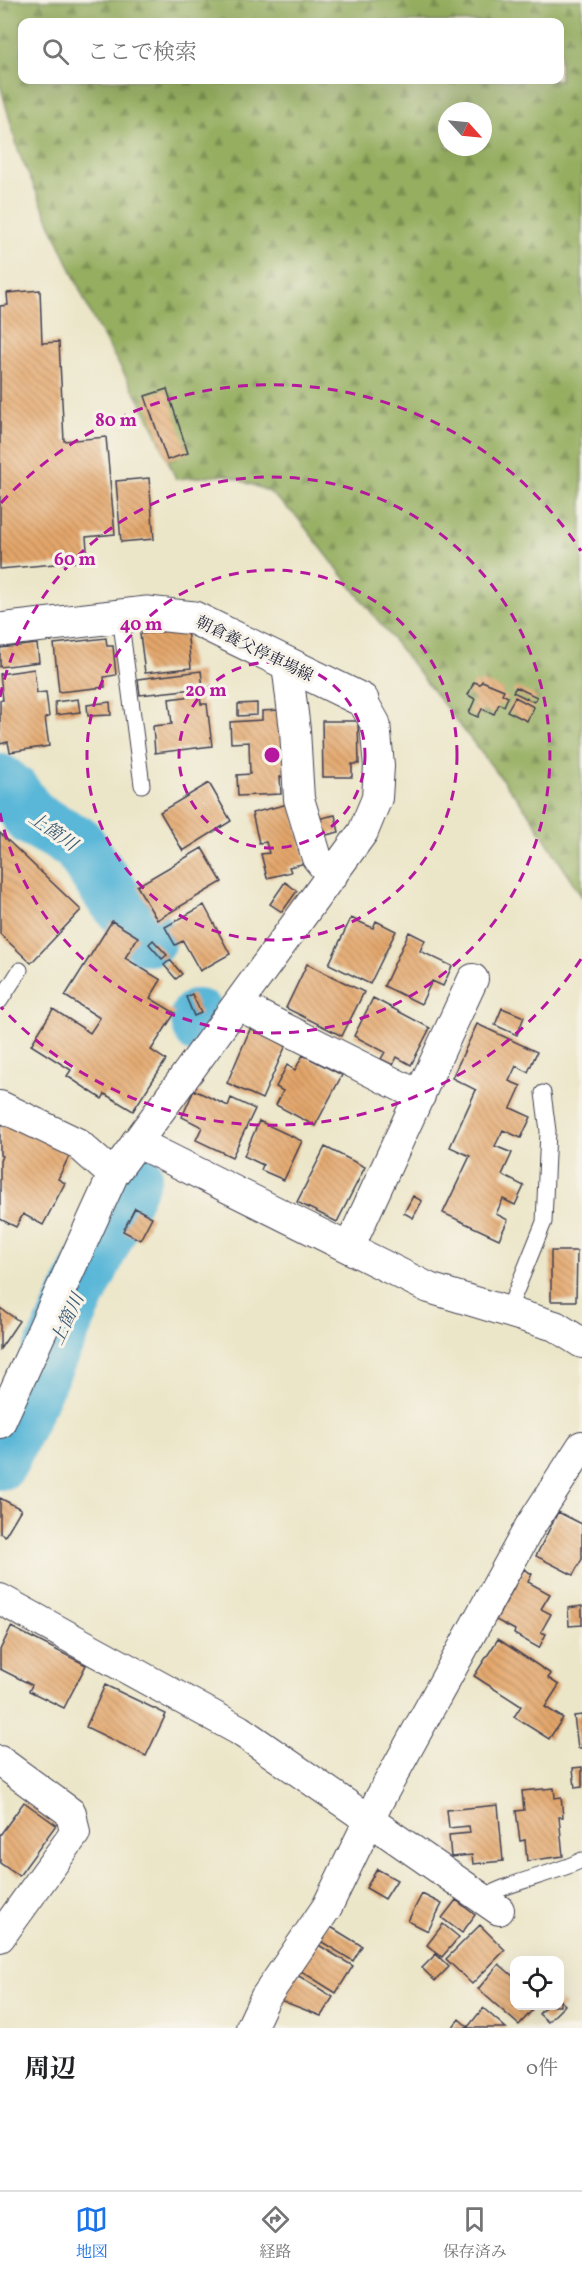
<!DOCTYPE html>
<html lang="ja">
<head>
<meta charset="utf-8">
<style>
	:root { --surface:#fff; --page:#f6f6f6; --text:#202124; --muted:#757577; --line:#e0e0e0; --accent:#1a73e8 }
	body { margin:0; font-family:Vollkorn,"Noto Serif JP",serif; background:var(--page); color:var(--text) }
	.controls { position:absolute; right:18px; bottom:18px; display:grid; overflow:hidden; border-radius:12px; box-shadow:0 6px 24px #0002 }
	.controls button { width:54px; height:54px; display:grid; place-items:center; padding:0; border:0; border-bottom:2px solid var(--line); background:var(--surface); color:var(--text); font:30px sans-serif }
	.compass { position:absolute; left:438px; top:102px; width:54px; height:54px; border-radius:50%; background:var(--surface); box-shadow:0 6px 24px #0002; rotate:117deg }
	.list { margin:0; padding:0; list-style:none }
	h2 { display:flex; justify-content:space-between; align-items:center; height:78px; margin:0; padding:0 24px; font-size:26px }
	h2 small { font-size:20px; font-weight:400; color:var(--muted) }
	.icon { flex:none; width:33px; height:33px; fill:none; stroke:currentColor; stroke-width:2; stroke-linecap:round; stroke-linejoin:round }
	.map { position:relative; flex:none; width:582px; height:2028px; overflow:hidden }
	.search { position:absolute; background:var(--surface); box-shadow:0 6px 24px #0002; left:18px; right:18px; top:18px; height:66px; display:flex; align-items:center; gap:15px; box-sizing:border-box; padding:0 21px; border-radius:12px; color:var(--muted); font-size:22px }
	.sheet { height:162px; background:var(--surface) }
	nav { display:flex; justify-content:space-around; align-items:center; box-sizing:border-box; height:84px; border-top:2px solid var(--line); background:var(--surface); font-size:16px; color:var(--muted) }
	nav a { display:grid; justify-items:center; gap:3px }
	nav .on { color:var(--accent) }
	.map>svg:first-child { display:block }
	.forest { fill:url(#forest-firs); stroke:#5c684e; stroke-width:1.5; fill-rule:evenodd }
	.lines { fill:none; stroke-linecap:round; stroke-linejoin:round }
	.river { stroke:#5ab7d8; stroke-width:56 }
	.building { fill:url(#building-back-hatch) }
	.service-casing { stroke:#403f50; stroke-width:17 }
	.minor-casing { stroke:#403f50; stroke-width:32 }
	.secondary-casing { stroke:#403f50; stroke-width:35 }
	.service { stroke:#fff; stroke-width:15 }
	.minor { stroke:#fff; stroke-width:30 }
	.secondary { stroke:#fff; stroke-width:33 }
	.ring { fill:none; stroke:#b5179e; stroke-width:3; stroke-dasharray:10 8 }
	.labels { text-anchor:middle; stroke-width:6; stroke-linejoin:round; paint-order:stroke }
	.street-label { font-size:16px; fill:#22223b; stroke:#f7f3e8 }
	.water-label { font-size:18px; font-style:italic; fill:#365672; stroke:#f7f3e8 }
	.centre { fill:#b5179e; stroke:#f7f3e8; stroke-width:3 }
	.ring-label { font-size:18px; text-anchor:middle; font-weight:bold; fill:#b5179e; stroke:#f7f3e8; stroke-width:6; stroke-linejoin:round; paint-order:stroke }
</style>
</head>
<body>
<div class="map">
<svg width="582" height="2028" viewBox="0 0 582 2028">
	<defs>
		<pattern id="forest-firs" width="22" height="20" patternUnits="userSpaceOnUse" patternTransform="scale(1.5)"><rect width="22" height="20" fill="#95ae60"/><path d="M5 1l3.5 6h-7zM16 11l3.5 6h-7z" fill="#798d50"/></pattern>
		<pattern id="building-back-hatch" width="6" height="6" patternUnits="userSpaceOnUse" patternTransform="scale(1.5)"><rect width="6" height="6" fill="#e4a66a"/><path d="M-1 5l2 2M0 0l6 6M5-1l2 2" fill="none" stroke="#b88758"/></pattern>
	</defs>
	<rect width="100%" height="100%" fill="#f7f3e8"/>
	<filter id="ink" filterUnits="userSpaceOnUse"><feTurbulence type="fractalNoise" baseFrequency=".0167" numOctaves="2"/><feDisplacementMap in="SourceGraphic" scale="12" xChannelSelector="R" yChannelSelector="G"/><feConvolveMatrix kernelMatrix="1 2 1 2 8 2 1 2 1" color-interpolation-filters="sRGB"/></filter>
	<filter id="wash" filterUnits="userSpaceOnUse"><feTurbulence type="fractalNoise" baseFrequency=".008" numOctaves="4" result="noise"/><feDisplacementMap in="SourceGraphic" scale="24" xChannelSelector="R" yChannelSelector="G"/><feGaussianBlur stdDeviation="1.35" result="paint"/><feColorMatrix in="noise" values="0 0 0 0 0 0 0 0 0 0 0 0 0 0 0 0 0 1.4 0 .05"/><feComposite in="paint" operator="in"/></filter>
	<g filter="url(#wash)">
		<rect width="100%" height="100%" fill="#ece6c9"/>
		<path class="forest" d="M0,0H582V897L530,815L297,517L268,491L227,475L176,479L150,419L93,319L19,153L0,84ZM22,22H560V80H22ZM447,111H483V147H447Z"/>
		<g class="lines">
			<path class="river" d="M0,782L12,792L31,818L77,843L112,895L149,938
				M198,1017L201,1027
				M0,1462L134,1175"/>
		</g>
		<g id="blocks">
			<path class="building" d="M40,290L42,343L59,342L64,441L106,437L115,534L86,537L88,561L0,569V306L8,305L7,293Z
				M167,389L188,453L167,460L145,396Z
				M149,478L154,539L121,542L116,481Z
				M187,629L191,668L145,673L140,634Z
				M106,638L107,646H113L116,675L104,677L105,687L59,692L54,644Z
				M37,644L39,662L0,667V648Z
				M34,669L37,693L46,692L49,717L45,718L49,746L10,752L8,742L0,744V700H3L0,674Z
				M201,671L203,688L140,695L138,679Z
				M482,681L504,690L502,694L508,697L504,706L499,704L494,714L482,709L478,717L469,713L475,699L468,695L474,682L480,684Z
				M516,687L537,697L534,702L513,692Z
				M200,695L201,704H207L212,746L155,753L153,726L172,724L169,699Z
				M515,697L534,707L527,721L507,711Z
				M78,699L80,712L56,715L55,702Z
				M110,702L111,715L88,716L87,705Z
				M257,703V715L238,716V704Z
				M279,710L287,776L280,777L281,794L238,796L237,775L250,774L249,742L231,743L230,722L262,720V711Z
				M322,721H358L359,764H352V777H323Z
				M209,783L231,821L183,851L160,812Z
				M292,803L306,863L289,867L291,872L267,878L261,854L269,853L266,842L259,843L252,813Z
				M335,815L339,832L322,836L317,819Z
				M0,833L81,910L31,963L0,934Z
				M202,848L222,882L157,920L137,886Z
				M285,882L297,891L282,912L270,904Z
				M204,905L230,954L200,971L183,941L175,945L165,927Z
				M351,918L373,928L376,921L396,931L370,984L329,964Z
				M112,921L138,937L125,958L161,980L150,998L175,1013L151,1050L166,1060L133,1111L105,1094L102,1099L67,1076L71,1070L31,1045L53,1009L90,1033L100,1018L65,996Z
				M409,932L425,940L420,951L452,966L443,986L432,981L421,1004L384,986Z
				M153,940L167,955L162,959L149,944Z
				M170,960L182,974L176,979L164,965Z
				M307,964L364,992L342,1036L286,1008Z
				M192,994L201,1013L194,1016L186,997Z
				M373,998L430,1028L411,1065L397,1057L393,1065L381,1059L385,1052L354,1036Z
				M502,1008L524,1017L517,1035L495,1025Z
				M477,1024L537,1052L528,1072L516,1066L509,1081L521,1086L511,1108L531,1117L521,1138L503,1130L495,1146L512,1153L502,1175L524,1186L515,1205L503,1199L496,1214L508,1220L499,1239L443,1213L470,1156L450,1147L476,1090L452,1078Z
				M251,1027L287,1043L262,1099L227,1083Z
				M303,1055L342,1075L315,1126L276,1105L283,1091L276,1087L287,1065L295,1070Z
				M194,1090L228,1106L231,1098L255,1109L232,1157L196,1140L202,1127L182,1117Z
				M4,1121L70,1154L58,1179L65,1183L43,1225L23,1214L16,1227L0,1219V1161L2,1156L0,1155V1129Z
				M259,1121L302,1141L284,1180L261,1170L263,1165L244,1156Z
				M325,1147L365,1167L337,1222L297,1202Z
				M413,1196L422,1201L413,1218L404,1213Z
				M135,1208L152,1217L140,1240L123,1231Z
				M551,1251H577L576,1301H551Z
				M0,1308L19,1321L0,1349Z
				M0,1498L21,1509L5,1536L0,1533Z
				M558,1512L582,1524V1559L573,1575L536,1556Z
				M524,1569L532,1574L528,1582L550,1594L541,1609L551,1614L541,1632L546,1634L539,1648L514,1634L515,1630L496,1620Z
				M582,1606V1625L569,1626L568,1608Z
				M11,1627L86,1665L64,1708L29,1691L32,1685L0,1669V1650Z
				M498,1639L551,1674L548,1678L559,1685L545,1707L563,1718L549,1739L514,1717L521,1706L474,1676Z
				M105,1685L166,1714L146,1756L86,1727Z
				M582,1715V1748H578L574,1716Z
				M582,1767V1787L575,1788L573,1768Z
				M554,1788L555,1798L561,1797L563,1817H559L563,1856L527,1861L525,1840L520,1841L516,1811L524,1810L522,1791Z
				M24,1802L56,1825L19,1876L0,1863V1835Z
				M498,1805L503,1861L473,1864L472,1855L451,1857L449,1835L470,1833L469,1826L449,1828L447,1810Z
				M377,1869L397,1880L385,1899L366,1888Z
				M422,1894L442,1904L428,1931L408,1921Z
				M456,1900L475,1915L462,1933L442,1918Z
				M326,1924L362,1946L353,1961L317,1939Z
				M443,1924L459,1937L442,1957L427,1945Z
				M480,1925L505,1950L472,1984L446,1959Z
				M312,1941L353,1966L336,1993L296,1968Z
				M436,1954L449,1967L435,1981L422,1968Z
				M499,1964L514,1977V2006H536L519,2025L478,1989Z
				M294,1973L333,1997L321,2016L277,1999Z
				M560,2000L565,2005L548,2022L539,2014L546,2006H560Z
				M483,2008L506,2028H452L459,2019L468,2027Z"/>
		</g>
	</g>
	<g filter="url(#ink)">
		<use href="#blocks" fill-opacity="0" stroke="#403f50" stroke-width="1.5"/>
		<g class="lines">
			<defs>
				<path id="service" d="M120,616L142,785
					M0,1001L20,970
					M508,1311L544,1222L548,1131L543,1093
					M482,1898C513,1880 550,1876 582,1860"/>
				<path id="minor" d="M287,664L295,730L299,799L317,858L332,876
					M238,1005L420,1096
					M0,1106L77,1143L113,1175
					M136,1142L429,1288L555,1326L582,1343
					M349,1248L473,979
					M0,1423L113,1175L363,832L377,798L379,766L375,723L362,700
					M0,1599L239,1730L499,1910
					M0,1761L71,1813L75,1833L0,1937
					M251,2028L265,1998L327,1907L379,1800L529,1528L582,1446"/>
				<path id="secondary" d="M0,630L147,613L194,618L362,700"/>
			</defs>
			<use href="#service" class="service-casing"/>
			<use href="#minor" class="minor-casing"/>
			<use href="#secondary" class="secondary-casing"/>
			<use href="#service" class="service"/>
			<use href="#minor" class="minor"/>
			<use href="#secondary" class="secondary"/>
		</g>
	</g>
	<g class="ring">
		<circle cx="272" cy="755" r="93"/>
		<circle cx="272" cy="755" r="185"/>
		<path d="M0 697A278 278 0 1 1 0 813"/>
		<path d="M581 959A370 370 0 0 1 1 1007M1 503A370 370 0 0 1 581 551"/>
	</g>
	<g class="labels">
		<g class="street-label">
			<text transform="translate(255 648) rotate(26)" y="6">朝倉養父停車場線</text>
		</g>
		<g class="water-label">
			<text transform="translate(53 831) rotate(35)" y="6">上箇川</text>
			<text transform="translate(67 1319) rotate(-65)" y="6">上箇川</text>
		</g>
	</g>
	<circle cx="272" cy="755" r="9" class="centre"/>
	<g class="ring-label">
		<text x="116" y="426">80 m</text>
		<text x="75" y="565">60 m</text>
		<text x="141" y="630">40 m</text>
		<text x="206" y="696">20 m</text>
	</g>
</svg>
<div class="controls">
<button><svg class="icon" aria-label="locate" viewBox="0 0 24 24"><circle cx="12" cy="12" r="6"/><path d="M12 2v4M12 18v4M2 12h4M18 12h4"/></svg></button>
</div>
<svg class="compass" viewBox="-18 -18 36 36"><path d="M0-13l5 13h-10z" fill="#e53935"/><path d="M0 13l5-13h-10z" fill="#757577"/></svg>
<div class="search"><svg class="icon" aria-label="search" viewBox="0 0 24 24"><circle cx="10" cy="10" r="6"/><path d="M15 15l6 6"/></svg>ここで検索</div>
</div>
<section class="sheet">
<h2>周辺<small>0件</small></h2>
<ul class="list">
</ul>
</section>
<nav>
<a class="on"><svg class="icon" aria-label="map" viewBox="0 0 24 24"><path d="M3 6l6-2 6 2 6-2v14l-6 2-6-2-6 2zM9 4v14M15 6v14"/></svg>地図</a>
<a><svg class="icon" aria-label="directions" viewBox="0 0 24 24"><path d="M12 3l9 9-9 9-9-9zM9 14v-3h6M13 9l2 2-2 2"/></svg>経路</a>
<a><svg class="icon" aria-label="saved" viewBox="0 0 24 24"><path d="M7 4h10v16l-5-4-5 4z"/></svg>保存済み</a>
</nav>
</body>
</html>
